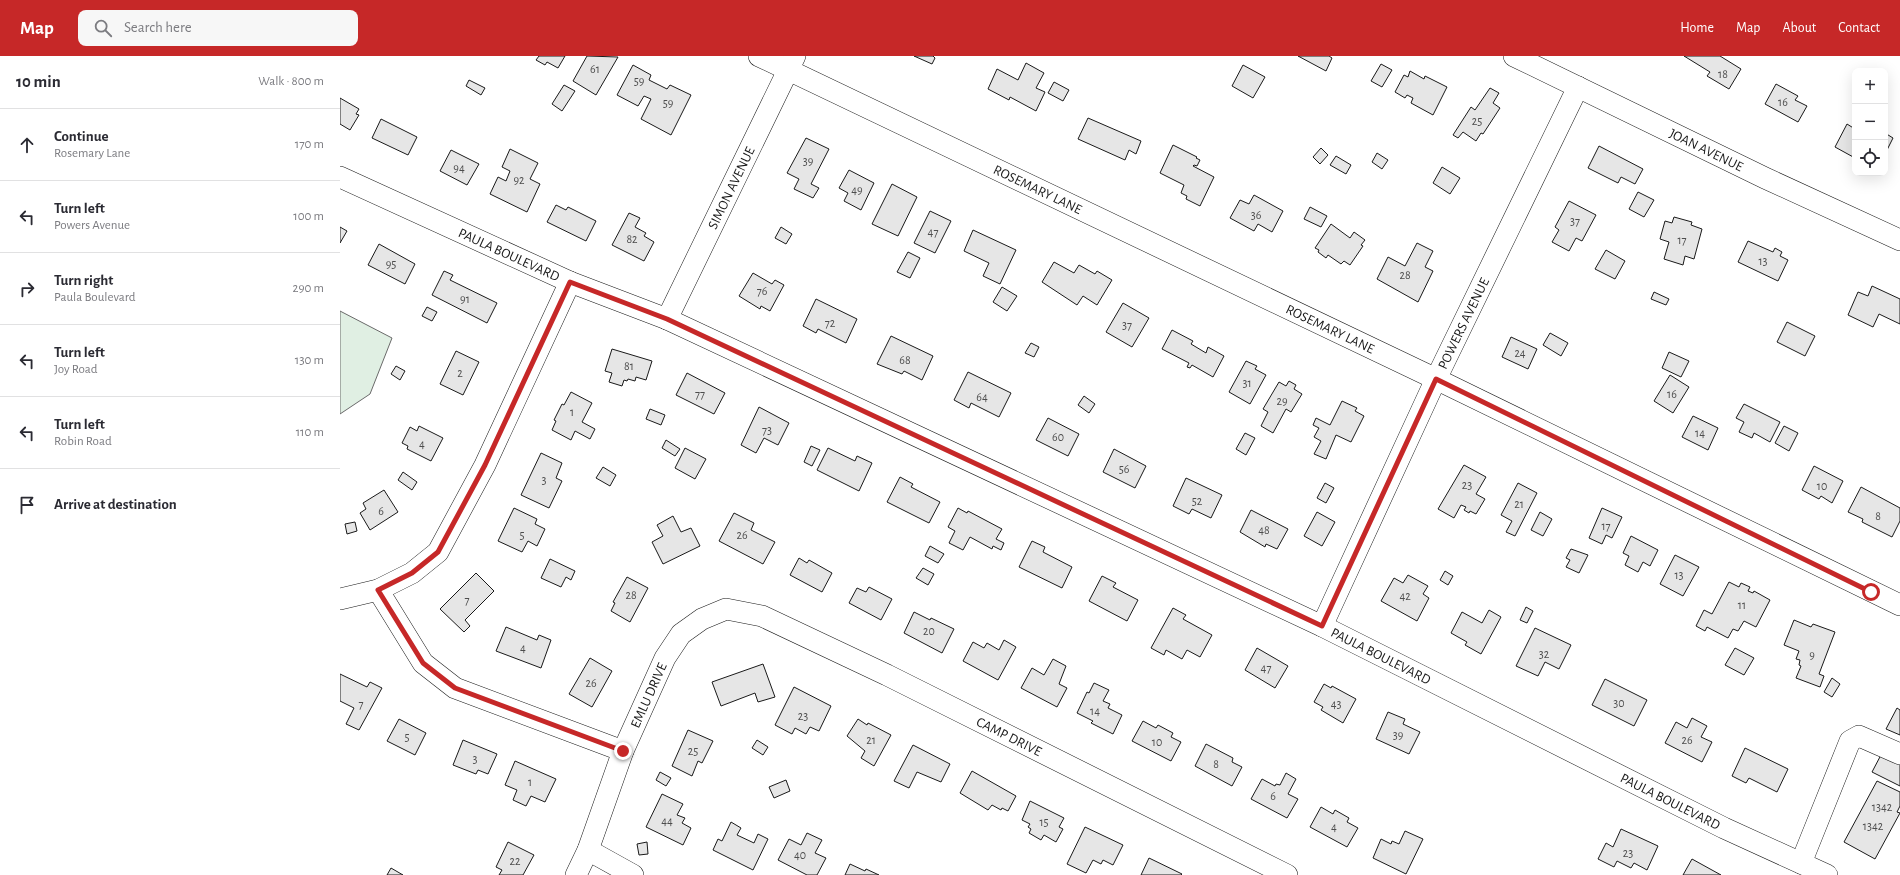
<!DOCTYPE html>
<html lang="en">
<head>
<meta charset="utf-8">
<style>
	:root { --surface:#fff; --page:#f7f7f7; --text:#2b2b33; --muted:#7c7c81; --line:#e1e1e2; --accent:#c62828 }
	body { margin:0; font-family:"Alegreya Sans",sans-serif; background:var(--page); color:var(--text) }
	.controls { position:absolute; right:12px; top:12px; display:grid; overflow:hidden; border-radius:8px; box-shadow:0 4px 16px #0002 }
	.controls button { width:36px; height:36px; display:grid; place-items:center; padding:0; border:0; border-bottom:1px solid var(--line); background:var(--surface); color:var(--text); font:20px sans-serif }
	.stop { position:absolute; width:12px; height:12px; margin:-9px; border:3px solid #c62828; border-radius:50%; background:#fff }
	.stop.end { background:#c62828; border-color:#fff; box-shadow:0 1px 4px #0008 }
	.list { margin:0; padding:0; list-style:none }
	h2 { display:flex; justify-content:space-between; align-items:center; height:52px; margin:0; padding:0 16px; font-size:17px }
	h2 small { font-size:13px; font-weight:400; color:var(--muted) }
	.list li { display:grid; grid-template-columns:26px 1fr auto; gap:12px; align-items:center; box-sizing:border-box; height:72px; padding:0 16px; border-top:1px solid var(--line) }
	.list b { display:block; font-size:15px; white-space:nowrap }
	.list p { margin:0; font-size:13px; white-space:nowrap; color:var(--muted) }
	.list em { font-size:13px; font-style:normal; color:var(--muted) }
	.icon { flex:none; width:22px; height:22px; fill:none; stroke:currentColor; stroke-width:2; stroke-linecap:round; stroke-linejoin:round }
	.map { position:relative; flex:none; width:1560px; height:819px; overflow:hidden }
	header { display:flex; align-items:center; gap:24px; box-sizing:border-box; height:56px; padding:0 20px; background:var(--accent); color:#fff }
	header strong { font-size:19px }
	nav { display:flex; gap:22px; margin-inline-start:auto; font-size:14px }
	.search { width:280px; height:36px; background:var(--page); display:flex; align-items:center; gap:10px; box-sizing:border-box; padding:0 14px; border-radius:8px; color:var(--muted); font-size:15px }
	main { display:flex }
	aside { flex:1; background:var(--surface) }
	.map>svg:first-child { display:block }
	.green { fill:#e0efe3; stroke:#6a6a6a }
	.building { fill:#e6e6e6; stroke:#1a1a1a }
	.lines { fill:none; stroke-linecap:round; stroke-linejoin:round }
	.minor-casing { stroke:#1a1a1a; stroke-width:22 }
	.minor { stroke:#fff; stroke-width:21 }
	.route { stroke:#c62828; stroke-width:5 }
	.labels { text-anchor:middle; stroke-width:3; stroke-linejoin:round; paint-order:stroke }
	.number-label { font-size:12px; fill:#4d4d4d }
	.street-label { font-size:14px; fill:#1a1a1a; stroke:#fff }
</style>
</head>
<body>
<header>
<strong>Map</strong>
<div class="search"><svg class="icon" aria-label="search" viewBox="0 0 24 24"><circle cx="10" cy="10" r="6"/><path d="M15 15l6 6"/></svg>Search here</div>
<nav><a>Home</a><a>Map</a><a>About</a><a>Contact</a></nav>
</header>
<main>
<aside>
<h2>10 min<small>Walk · 800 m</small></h2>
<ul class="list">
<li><svg class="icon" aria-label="ahead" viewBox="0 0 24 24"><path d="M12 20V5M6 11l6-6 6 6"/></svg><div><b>Continue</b><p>Rosemary Lane</p></div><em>170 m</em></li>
<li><svg class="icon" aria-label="left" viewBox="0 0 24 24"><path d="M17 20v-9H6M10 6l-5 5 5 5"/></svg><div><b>Turn left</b><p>Powers Avenue</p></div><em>100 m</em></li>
<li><svg class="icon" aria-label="right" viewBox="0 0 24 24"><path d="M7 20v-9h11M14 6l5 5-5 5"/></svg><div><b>Turn right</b><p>Paula Boulevard</p></div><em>290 m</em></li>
<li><svg class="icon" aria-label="left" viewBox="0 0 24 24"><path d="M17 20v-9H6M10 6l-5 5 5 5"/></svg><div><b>Turn left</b><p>Joy Road</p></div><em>130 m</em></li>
<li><svg class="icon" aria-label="left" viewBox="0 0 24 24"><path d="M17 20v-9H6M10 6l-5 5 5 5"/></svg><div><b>Turn left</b><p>Robin Road</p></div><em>110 m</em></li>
<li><svg class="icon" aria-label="arrive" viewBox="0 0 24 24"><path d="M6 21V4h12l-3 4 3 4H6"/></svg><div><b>Arrive at destination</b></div></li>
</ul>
</aside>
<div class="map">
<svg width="1560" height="819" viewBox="0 0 1560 819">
	<rect width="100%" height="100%" fill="#fff"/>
	<path class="green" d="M0,255L52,282L30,338L0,358Z"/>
	<path class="building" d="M199,0H225L218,12L207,6L205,9L196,4Z
		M247,0L278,1L256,39L233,25Z
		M574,0H593L595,2L592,8Z
		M958,0H989L992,2L986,15Z
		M1344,0H1380L1401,13L1389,33L1367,20L1370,16Z
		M686,7L704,17L696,32L705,36L696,55L670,41L669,44L648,33L657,13L678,24Z
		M1041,8L1052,14L1042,31L1031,25Z
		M293,9L311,19L309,24L327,33L330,29L351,39L331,79L301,63L311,43L304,40L298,50L277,39Z
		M903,9L925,21L913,42L892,30Z
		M1070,15L1084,23L1085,20L1107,31L1093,59L1071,47L1073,42L1067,39L1065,42L1055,36L1064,19L1068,21Z
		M129,24L145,32L141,39L126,30Z
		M714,26L729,34L723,45L708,37Z
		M1436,28L1458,40L1455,44L1467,50L1458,66L1425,48Z
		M224,29L235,35L222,55L212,48Z
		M1150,32L1159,37L1153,47L1160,52L1143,78L1141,77L1136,85L1123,76L1118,82L1113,79L1131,51L1135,54Z
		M0,42L19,53L16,58L19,59L10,74L0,68Z
		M748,62L801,85L796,98L789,94L785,104L738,83Z
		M41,63L77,81L68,99L32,82Z
		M1507,68L1515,73V102L1495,91Z
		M1545,77L1553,82L1545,98Z
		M466,82L489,93L471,128L479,132L473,142L454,133L459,123L447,117Z
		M833,89L857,101L856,102L860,104L857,110L854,109L853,110L874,121L860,150L846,143L847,140L841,137L844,129L820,117Z
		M1259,90L1303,113L1295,128L1281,121L1278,127L1248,112Z
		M981,92L988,99L980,108L973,101Z
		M170,93L198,107L190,123L200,128L187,156L150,138L158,121L166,125L170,115L162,111Z
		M111,94L139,108L127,129L100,115Z
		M1037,97L1048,104L1042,113L1032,106Z
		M996,100L1011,109L1006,118L990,109Z
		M1102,111L1120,122L1110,138L1093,127Z
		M509,114L534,127L521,154L504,145L508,137L499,132Z
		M552,128L577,141L558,180L532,168Z
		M1298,136L1314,144L1304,161L1289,153Z
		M914,139L943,155L932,176L918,168L914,175L890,162L900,144L909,148Z
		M1229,145L1256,159L1242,185L1236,182L1229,195L1212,186L1219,174L1215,171Z
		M216,149L226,154L228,151L256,165L246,185L207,166Z
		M970,151L987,160L981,171L964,163Z
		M590,155L611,165L595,197L574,187Z
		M289,157L300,162L295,171L306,177L304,180L314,186L304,205L272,189Z
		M1334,161L1352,166L1351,169L1362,173L1354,203L1345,200L1343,209L1324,203L1329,186L1320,183L1325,165L1332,167Z
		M991,168L1010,182L1014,176L1025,184L1021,189L1023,190L1010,209L1004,205L1001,208L988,199L986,202L978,196L979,194L975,192Z
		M0,171L7,175L0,187Z
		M441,171L452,178L446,188L435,182Z
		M633,174L676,194L660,228L643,220L649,207L624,195Z
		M1408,185L1433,196L1435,192L1442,196L1440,200L1448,204L1438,225L1398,206Z
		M1077,187L1093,195L1085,211L1093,215L1078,246L1037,223L1048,201L1065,210Z
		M39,188L75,208L65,228L28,209Z
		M1266,194L1285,205L1275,223L1255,213Z
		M568,196L580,202L570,222L557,216Z
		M714,206L734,217L739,209L755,218L757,215L772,224L757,249L743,240L737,249L702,226Z
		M104,215L113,219L110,224L157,247L147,267L92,239Z
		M413,217L432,228L435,224L444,229L430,255L421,250L420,253L399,240Z
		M1532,230L1560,243V268L1539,258L1533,271L1508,259L1518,236L1528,240Z
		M662,231L677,240L667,255L653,246Z
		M1314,236L1329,243L1326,249L1311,243Z
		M476,243L517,263L506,287L478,273L476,277L463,270Z
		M783,247L809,262L792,291L766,276Z
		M87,251L97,256L92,265L82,260Z
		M1447,266L1475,280L1465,300L1437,286Z
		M832,274L853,285L851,288L866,297L868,291L884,300L873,321L852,309L850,312L847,311L849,307L822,293Z
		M1210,277L1228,287L1221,300L1203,289Z
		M551,280L593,300L582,324L564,315L562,318L537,308Z
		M1171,281L1197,293L1188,313L1162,301Z
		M691,287L699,291L694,301L685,297Z
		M272,293L312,305L306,324L296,321L295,325L288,323L287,325L284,324L282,330L269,326L272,317L265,315Z
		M116,295L139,306L123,339L100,328Z
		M1329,296L1349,305L1341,321L1322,312Z
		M906,305L917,310L915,313L926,319L910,348L889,336Z
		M56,310L65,315L60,324L51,318Z
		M628,316L671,337L659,361L631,347L629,352L614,344Z
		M347,317L385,337L374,358L336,339Z
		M1330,319L1349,331L1333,357L1314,345Z
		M949,325L956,329L954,333L962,338L951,356L946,353L933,377L921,370L928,356L923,353L939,326L946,330Z
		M231,336L252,347L242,366L255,373L250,383L235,375L231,384L212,374L216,365L214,364L222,348L224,349Z
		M744,340L755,348L749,357L738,349Z
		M1002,345L1017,352L1015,355L1024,360L1011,386L996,379L986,403L974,398L981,385L974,381L979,372L973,369L976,362L990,369Z
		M1404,348L1440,366L1430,386L1414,377L1412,382L1399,376L1404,366L1396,362Z
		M419,351L449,367L438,389L424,382L416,397L401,389Z
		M310,353L325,359L321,369L306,363Z
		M1353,360L1378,372L1368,394L1342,381Z
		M708,362L739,378L728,400L696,384Z
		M79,370L103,382L91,405L67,393L68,390L62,387L70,371L77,375Z
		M1444,370L1458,377L1449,395L1435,387Z
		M905,377L915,382L906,399L896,393Z
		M326,384L340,393L335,400L322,392Z
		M471,390L480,394L472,410L464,406Z
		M345,392L366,403L355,423L335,412Z
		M488,392L515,405L517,400L532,407L519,435L477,414Z
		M774,393L806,410L795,432L763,416Z
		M201,397L222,407L216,422L222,425L209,452L181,439Z
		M1124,409L1146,421L1136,438L1145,443L1136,458L1130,455L1129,457L1124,454L1126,451L1121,449L1114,462L1098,453Z
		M1474,410L1503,425L1492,447L1481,440L1479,443L1462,434Z
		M263,411L276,419L270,430L256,422Z
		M63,416L77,426L72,434L58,424Z
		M560,421L573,428L571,431L600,446L589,467L547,446Z
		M846,422L882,439L871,462L852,453L849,458L833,450Z
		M985,427L994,432L986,447L977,442Z
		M1178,427L1197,437L1175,480L1166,476L1172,465L1161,459Z
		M1521,431L1560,452V465L1552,481L1522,466L1523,463L1508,456Z
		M44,434L58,456L30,474L20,457L26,453L23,447Z
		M174,452L197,463L195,468L205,473L197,490L188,485L182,496L158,485Z
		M618,452L627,457L628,455L662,473L656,483L664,487L661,494L653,490L652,493L630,481L623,494L609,487L615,475L608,471Z
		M1262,452L1282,461L1272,482L1266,479L1262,488L1249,482Z
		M911,454L948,473L937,493L926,488L925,491L900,476Z
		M977,456L995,466L982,490L964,480Z
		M1200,456L1212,463L1203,480L1191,474Z
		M394,457L414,467L411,474L435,486L423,508L379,485Z
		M333,460L341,476L351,472L360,490L323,508L312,486L323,480L317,469Z
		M15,466L17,475L7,478L5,468Z
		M1291,480L1318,494L1310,510L1303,506L1298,516L1285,509L1289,500L1283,497Z
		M692,485L705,491L703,496L732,511L722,532L679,511Z
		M590,490L604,498L598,507L585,500Z
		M1231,493L1248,499L1239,517L1226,511L1230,504L1226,502Z
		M1335,499L1359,511L1343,540L1320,528Z
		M459,502L467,507L469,504L492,517L482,536L450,519Z
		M210,503L235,515L231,524L226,521L221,531L201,522Z
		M583,512L594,518L588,529L576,522Z
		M1105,515L1113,520L1108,529L1100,524Z
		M136,517L154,535L125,564L130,570L124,576L100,553Z
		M1068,519L1088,530L1083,538L1089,542L1077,565L1041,545L1054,522L1063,527Z
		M762,520L776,527L773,531L798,544L787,565L749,545Z
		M287,521L308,532L290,566L271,555L275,547L273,546Z
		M1389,526L1399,531L1401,527L1410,531L1408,535L1413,537L1414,535L1430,544L1416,571L1404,565L1398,575L1393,573L1388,582L1367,571L1365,575L1356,570L1364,554L1372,558Z
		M529,531L552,543L541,564L509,547L517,532L526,536Z
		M1186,551L1193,555L1187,567L1180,564Z
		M833,552L846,559L843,563L872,579L860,601L847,594L842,603L826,594L824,599L811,592Z
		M1149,554L1161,561L1141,598L1125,589L1127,586L1111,577L1122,556L1142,567Z
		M574,556L590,564L591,562L614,573L602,597L564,577Z
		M1454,564L1471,571L1473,568L1495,576L1479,618L1484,620L1480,631L1456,622L1461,610L1459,609L1460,604L1456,603L1459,595L1444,589Z
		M166,571L197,584L199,579L211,584L201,612L156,595Z
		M1195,572L1231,589L1219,613L1205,606L1198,620L1176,610Z
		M664,584L676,591L658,624L623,605L633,586L644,592L647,587L659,594Z
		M917,592L948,610L935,632L905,614Z
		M1395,592L1414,602L1404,619L1385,609Z
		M250,602L272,615L252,651L229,638Z
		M713,603L726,610L719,628L727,632L717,651L681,632L692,612L704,619Z
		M423,608L435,641L418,646L415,637L381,650L372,626Z
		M0,618L27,631L30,626L42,632L19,674L6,668L14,652L0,645Z
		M1492,622L1500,628L1492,641L1484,636Z
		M1265,623L1307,644L1294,670L1252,649Z
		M754,627L769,634L763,645L770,648L768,652L782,659L773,678L751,667L753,665L737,657L747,636L749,637Z
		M984,628L991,632L992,630L1016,643L1003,667L981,654L983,651L974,646Z
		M454,631L491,650L479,675L470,671L466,678L455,672L452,678L435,669Z
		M1557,652L1560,654V679L1546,673Z
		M1048,656L1065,663L1063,668L1080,676L1069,698L1036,683Z
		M1352,662L1367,670L1361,681L1372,686L1362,706L1325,687L1336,666L1347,672Z
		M59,663L86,677L75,699L47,685Z
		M518,663L527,669L528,667L551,679L534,710L521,702L525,695L507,680Z
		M803,665L816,672L818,669L833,677L831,681L841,686L831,705L792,685Z
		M348,674L373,685L362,707L358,705L352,720L332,710Z
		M123,684L157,698L148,718L138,714L136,718L113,709Z
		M417,684L428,691L423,699L412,692Z
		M866,688L893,702L892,706L902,711L892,730L855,710Z
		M573,689L610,708L601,726L577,716L569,732L554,725Z
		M1405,692L1448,713L1437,736L1409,722L1406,727L1392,720Z
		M1542,697L1560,707V730L1532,716Z
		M175,705L216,723L205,746L191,740L186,750L173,744L177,734L165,729Z
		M632,715L676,740L668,755L662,752L661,754L652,749L648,754L620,737Z
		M320,716L331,722L326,730L316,724Z
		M946,717L956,723L948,738L958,743L947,762L911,743L922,723L935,730L936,728L940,729Z
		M446,724L450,735L434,742L429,731Z
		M1537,725L1560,736V750L1557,756L1560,757L1535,803L1504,786Z
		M322,738L343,748L337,759L345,762L342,767L351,772L343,789L306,771Z
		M690,745L724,762L719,771L723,773L716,786L704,779L701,784L689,777L691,773L688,771L690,768L682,764Z
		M981,751L993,758L995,754L1009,762L1007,766L1018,772L1007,791L970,771Z
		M391,766L401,772L397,779L414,787L418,778L428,783L413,814L373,794L378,783L382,785Z
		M745,771L783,789L773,809L763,804L761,808L753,804L746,817L727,808Z
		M1281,773L1318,790L1307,814L1294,807L1291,812L1277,805L1274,811L1258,803L1266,787L1273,791Z
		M1065,775L1083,783L1066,818L1033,802L1041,783L1051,788L1052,785L1059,788Z
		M467,777L482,784L475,797L486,802L477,819H467L438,804L449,783L461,789Z
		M168,786L194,799L183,819H159L162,814L156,811Z
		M307,786L308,798L299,799L297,788Z
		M809,802L842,818L841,819H801Z
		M1352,803L1381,819H1343Z
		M510,808L525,815L526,813L539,819H505Z
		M51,812L63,819H47Z"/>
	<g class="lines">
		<defs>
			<g id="minor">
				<path id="s1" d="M419,0L1096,323L1560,549"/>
				<path id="s2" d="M1174,0L1425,122L1560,184"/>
				<path id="s3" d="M0,121L230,226L327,263L982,570L1384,772L1487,819"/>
				<path id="s4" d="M327,263L455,0"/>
				<path d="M38,534L83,607L115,632L283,695"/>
				<path d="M0,543L38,534L72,517L98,496L145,409L230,226"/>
				<path id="s5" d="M982,570L1096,323L1238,31"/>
				<path d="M248,794L293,819"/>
				<path d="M1461,807L1510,685L1519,680L1560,698"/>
				<path id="s6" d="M236,819L248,794L283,695L325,602L341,578L362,563L386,553L422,560L547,619L947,819"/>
			</g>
		</defs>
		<use href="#minor" class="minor-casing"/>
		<use href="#minor" class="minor"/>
	</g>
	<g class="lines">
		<path class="route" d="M283,695L115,632L83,607L38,534L72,517L98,496L145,409L230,226L327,263L982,570L1096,323L1531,536"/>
	</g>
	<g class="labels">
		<g class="number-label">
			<text x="255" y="17">61</text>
			<text x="1383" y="22">18</text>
			<text x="299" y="29">59</text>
			<text x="1443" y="50">16</text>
			<text x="328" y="51">59</text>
			<text x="1137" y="69">25</text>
			<text x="468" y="109">39</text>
			<text x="119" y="116">94</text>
			<text x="179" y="128">92</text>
			<text x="517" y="138">49</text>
			<text x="916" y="163">36</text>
			<text x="1235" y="169">37</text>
			<text x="593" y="180">47</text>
			<text x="292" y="187">82</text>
			<text x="1342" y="188">17</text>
			<text x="1423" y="209">13</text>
			<text x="51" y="212">95</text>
			<text x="1065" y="223">28</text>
			<text x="422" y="239">76</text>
			<text x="125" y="247">91</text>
			<text x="490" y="271">72</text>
			<text x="787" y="273">37</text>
			<text x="1180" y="301">24</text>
			<text x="565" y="308">68</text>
			<text x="289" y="314">81</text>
			<text x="120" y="321">2</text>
			<text x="907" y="331">31</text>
			<text x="360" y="342">77</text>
			<text x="1332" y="342">16</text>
			<text x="642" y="345">64</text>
			<text x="942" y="349">29</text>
			<text x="232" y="360">1</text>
			<text x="427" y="378">73</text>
			<text x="1360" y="381">14</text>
			<text x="718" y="385">60</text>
			<text x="82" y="392">4</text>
			<text x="784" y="417">56</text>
			<text x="204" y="428">3</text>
			<text x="1127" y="433">23</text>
			<text x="1482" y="434">10</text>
			<text x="857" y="449">52</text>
			<text x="1179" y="452">21</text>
			<text x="41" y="459">6</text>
			<text x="1538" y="464">8</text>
			<text x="1266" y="474">17</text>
			<text x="924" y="478">48</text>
			<text x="182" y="483">5</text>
			<text x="402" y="483">26</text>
			<text x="1339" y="523">13</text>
			<text x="291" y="543">28</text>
			<text x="1065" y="544">42</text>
			<text x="127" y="548">7</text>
			<text x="1402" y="553">11</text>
			<text x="589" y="579">20</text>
			<text x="183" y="596">4</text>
			<text x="1204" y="602">32</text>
			<text x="1472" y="603">9</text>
			<text x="926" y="616">47</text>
			<text x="251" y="631">26</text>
			<text x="1279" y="651">30</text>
			<text x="21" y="652">7</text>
			<text x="996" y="652">43</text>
			<text x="755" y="659">14</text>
			<text x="463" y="664">23</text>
			<text x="1058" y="683">39</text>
			<text x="67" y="685">5</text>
			<text x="531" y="688">21</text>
			<text x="1347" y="688">26</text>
			<text x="817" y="690">10</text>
			<text x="353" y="699">25</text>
			<text x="135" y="707">3</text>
			<text x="876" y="712">8</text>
			<text x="190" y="730">1</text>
			<text x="933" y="744">6</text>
			<text x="1542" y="755">1342</text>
			<text x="327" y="769">44</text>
			<text x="704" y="770">15</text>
			<text x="1533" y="774">1342</text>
			<text x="994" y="775">4</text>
			<text x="1288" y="801">23</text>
			<text x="460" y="803">40</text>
			<text x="175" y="809">22</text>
		</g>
		<g class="street-label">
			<text dy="5" stroke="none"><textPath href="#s2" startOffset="214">JOAN AVENUE</textPath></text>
			<text dy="5" stroke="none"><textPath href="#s4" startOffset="146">SIMON AVENUE</textPath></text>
			<text dy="5" stroke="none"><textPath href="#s1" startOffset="309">ROSEMARY LANE</textPath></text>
			<text dy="5" stroke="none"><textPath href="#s3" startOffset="186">PAULA BOULEVARD</textPath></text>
			<text dy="5" stroke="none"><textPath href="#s5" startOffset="334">POWERS AVENUE</textPath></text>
			<text dy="5" stroke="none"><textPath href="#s1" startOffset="633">ROSEMARY LANE</textPath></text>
			<text dy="5" stroke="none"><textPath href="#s3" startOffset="1146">PAULA BOULEVARD</textPath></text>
			<text dy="5" stroke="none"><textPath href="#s6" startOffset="194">EMLU DRIVE</textPath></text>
			<text dy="5" stroke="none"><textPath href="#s6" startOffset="627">CAMP DRIVE</textPath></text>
			<text dy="5" stroke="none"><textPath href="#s3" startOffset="1470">PAULA BOULEVARD</textPath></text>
		</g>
	</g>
</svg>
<div class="controls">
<button>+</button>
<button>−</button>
<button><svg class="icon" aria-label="locate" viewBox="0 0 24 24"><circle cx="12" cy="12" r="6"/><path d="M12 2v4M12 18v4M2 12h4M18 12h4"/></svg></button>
</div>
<div class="stop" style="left:1531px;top:536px"></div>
<div class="stop end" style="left:283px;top:695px"></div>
</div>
</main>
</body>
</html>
